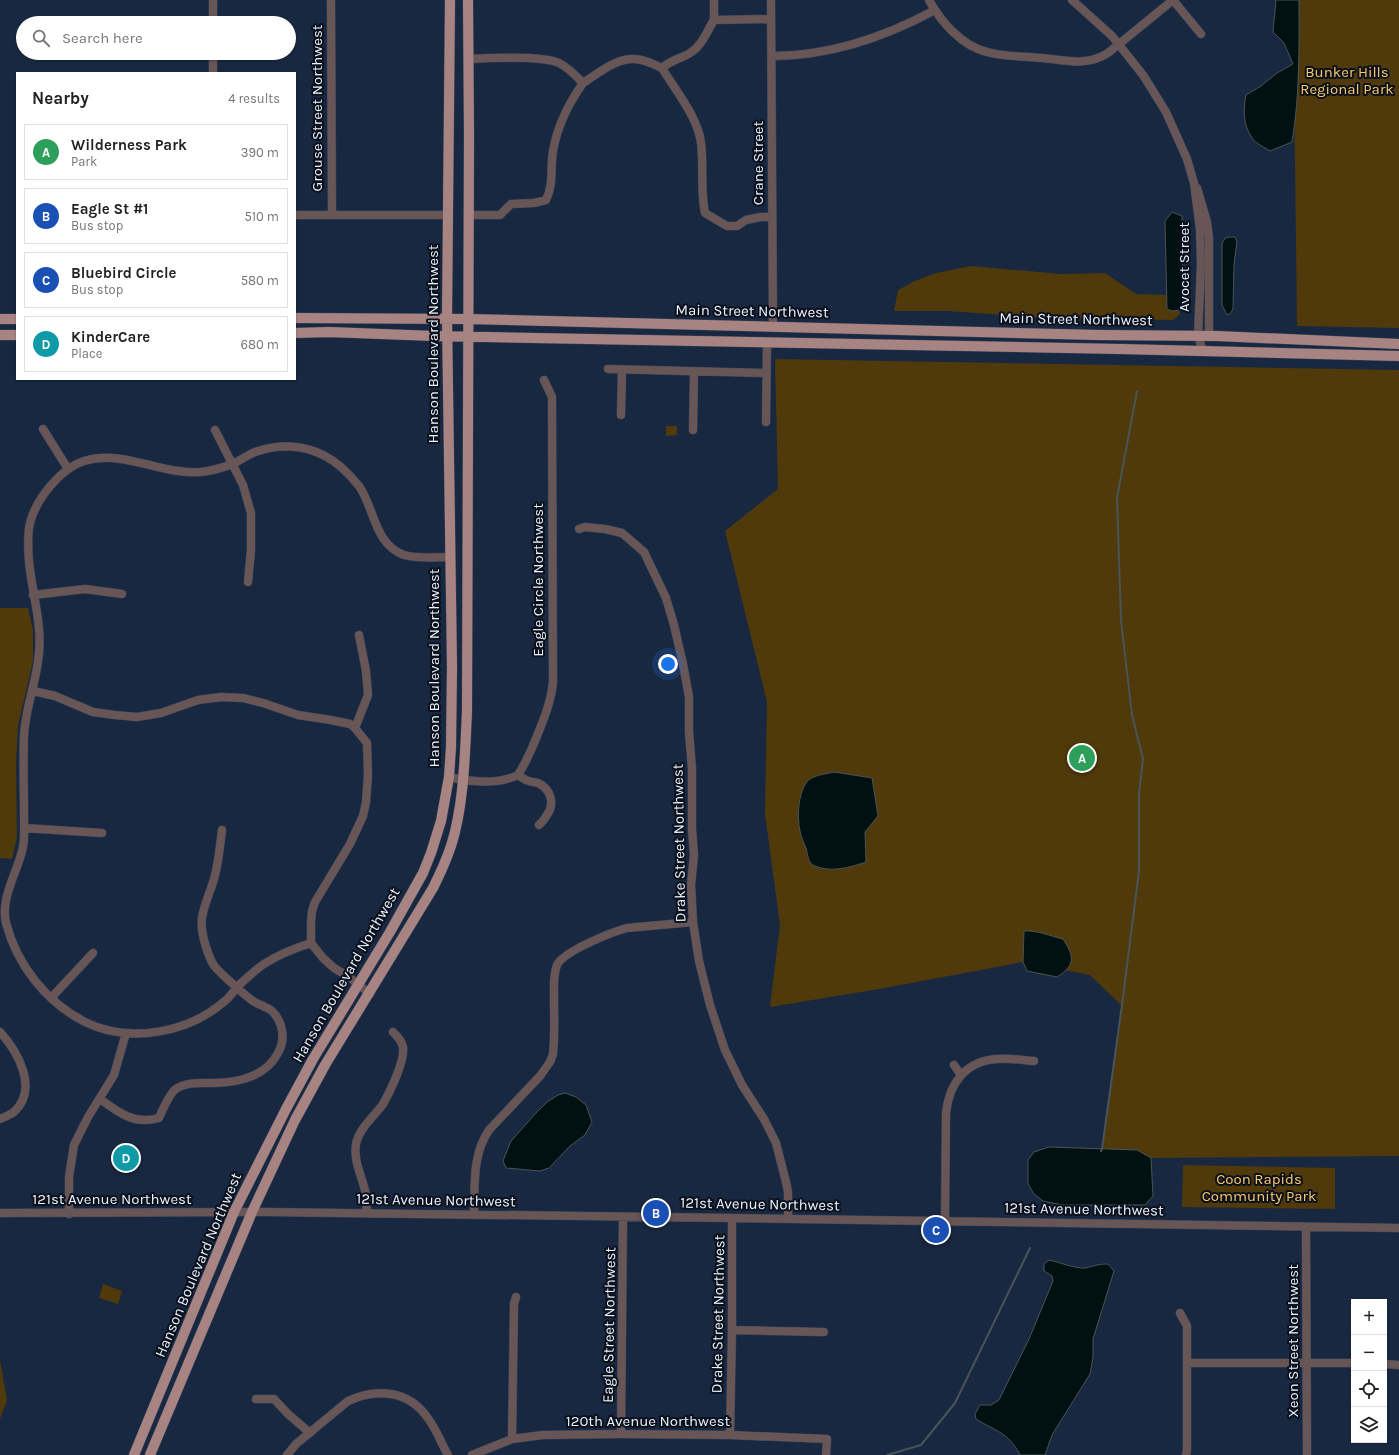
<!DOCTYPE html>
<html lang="en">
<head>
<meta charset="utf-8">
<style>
	:root { --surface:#fff; --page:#f6f6f6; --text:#222; --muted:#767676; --line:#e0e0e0; --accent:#7c3aed }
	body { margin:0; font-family:Karla,sans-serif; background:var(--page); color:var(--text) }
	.controls { position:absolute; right:12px; bottom:12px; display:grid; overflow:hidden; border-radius:0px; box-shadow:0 1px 3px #0004 }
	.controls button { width:36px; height:36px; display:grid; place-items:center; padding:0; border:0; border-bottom:1px solid var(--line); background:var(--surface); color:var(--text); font:20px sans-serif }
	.you { position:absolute; left:668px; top:664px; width:14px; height:14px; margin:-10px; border:3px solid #fff; border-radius:50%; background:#1a73e8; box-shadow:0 0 0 6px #1a73e833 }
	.badge { display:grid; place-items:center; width:26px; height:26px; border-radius:50%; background:var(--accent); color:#fff; font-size:13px; font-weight:700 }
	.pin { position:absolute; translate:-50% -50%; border:2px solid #fff; box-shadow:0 1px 4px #0006 }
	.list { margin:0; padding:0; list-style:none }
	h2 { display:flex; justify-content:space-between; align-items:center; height:52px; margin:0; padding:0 16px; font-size:17px }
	h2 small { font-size:13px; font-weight:400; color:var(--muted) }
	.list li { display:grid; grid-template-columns:26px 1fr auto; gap:12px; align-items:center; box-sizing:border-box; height:56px; margin:0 8px 8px; padding:0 8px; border:1px solid var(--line); border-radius:0px }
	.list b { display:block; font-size:15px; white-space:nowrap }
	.list p { margin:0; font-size:13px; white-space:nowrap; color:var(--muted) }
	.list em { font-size:13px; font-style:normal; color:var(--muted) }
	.icon { flex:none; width:22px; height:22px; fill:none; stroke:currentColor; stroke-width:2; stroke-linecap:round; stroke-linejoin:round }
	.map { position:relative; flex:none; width:1399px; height:1455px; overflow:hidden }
	.search { position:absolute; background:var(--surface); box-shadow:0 1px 3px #0004; left:16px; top:16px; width:280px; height:44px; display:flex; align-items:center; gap:10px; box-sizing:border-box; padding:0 14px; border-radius:22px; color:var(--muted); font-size:15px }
	.panel { position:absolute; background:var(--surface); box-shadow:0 1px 3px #0004; left:16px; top:72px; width:280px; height:308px; border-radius:0px }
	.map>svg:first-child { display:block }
	.green { fill:#50390a }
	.water { fill:#011112; stroke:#485458 }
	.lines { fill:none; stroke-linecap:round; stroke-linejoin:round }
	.stream { stroke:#485458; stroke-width:2 }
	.minor-casing { stroke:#37445b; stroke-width:9 }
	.major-casing { stroke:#37445b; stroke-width:11 }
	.minor { stroke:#685656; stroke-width:8 }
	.major { stroke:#a78482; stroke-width:10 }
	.labels { text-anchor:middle; stroke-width:4; stroke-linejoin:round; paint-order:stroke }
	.park-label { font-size:15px; fill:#fdc868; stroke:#0a111c }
	.street-label { font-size:15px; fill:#ecf2fc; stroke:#0a111c }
</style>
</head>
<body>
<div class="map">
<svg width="1399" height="1455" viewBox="0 0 1399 1455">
	<rect width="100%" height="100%" fill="#192841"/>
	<path class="green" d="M1293,0H1399V328L1297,326Z
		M971,266L1061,274L1105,273L1136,294L1166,295L1167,309L1172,311L1179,310L1180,314L1173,320L1045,318L948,311H894L898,290L915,281L936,273Z
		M775,359L1399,370V1156L1151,1158L1102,1149L1122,1006L1090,975L1023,962L879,989L770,1007L780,925L765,814L767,702L725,531L778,489Z
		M666,426H677V435L666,436Z
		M0,608H28L33,630V661L18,726L16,765L17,837L12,859L0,858Z
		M1183,1165L1335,1168V1209L1182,1207Z
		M103,1284L122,1291L118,1304L99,1298Z
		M0,1360L7,1400L0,1419Z"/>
	<path class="water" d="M1276,0H1299C1299,48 1300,94 1292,142L1270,151C1264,147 1255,143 1252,138C1243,125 1243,110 1246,95L1261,86L1277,73L1293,64L1284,43L1273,32Z
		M1172,212L1182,216L1183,302L1179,310L1172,311L1167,309L1165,221Z
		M1230,237H1235L1237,242L1234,264L1233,309L1230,314L1227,315L1222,305V244L1225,238Z
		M834,772L872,778L878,816L865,832L866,862C851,867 832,873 815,866C808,864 808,855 806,848C804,843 801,837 800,831C797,817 798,795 806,783C811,775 826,774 834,772Z
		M1024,931C1037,930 1050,936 1063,939C1074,956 1076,965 1057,977L1027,971L1023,962Z
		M565,1093L576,1097L586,1105L592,1122L585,1135L570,1146L549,1168L540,1171L506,1168L503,1161L511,1141L536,1113L547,1102L558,1095Z
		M1049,1147L1137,1150L1151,1158L1153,1196L1145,1205H1063L1043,1201L1034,1194L1028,1184V1160L1034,1152Z
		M1049,1260C1059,1262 1076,1269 1085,1268C1094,1266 1098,1264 1108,1264L1114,1271L1093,1339V1357L1090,1374L1052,1435L1045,1455H1020C1008,1432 997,1432 976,1419L975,1414L980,1405H991L999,1400L1029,1339L1053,1281L1052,1276L1044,1271V1264Z"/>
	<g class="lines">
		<path class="stream" d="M1101,1151L1102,1149L1122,1005L1139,871V794L1143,759L1132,715L1121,621L1117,498L1137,391
			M887,1455L921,1445L955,1403L1030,1248"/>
		<defs>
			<path id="minor" d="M213,0V23
				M331,0L332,215
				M714,0V20
				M771,0L773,327
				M929,0C941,22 962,46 987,52C1005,57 1024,56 1042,58C1067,60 1085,67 1108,53L1173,0
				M1072,0L1112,36L1143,75L1166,112L1187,159L1194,183L1200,229L1201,264L1198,336L1203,351
				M1173,0L1201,34
				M213,53V73
				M772,56C829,56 885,37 935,10
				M469,59C488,58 543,55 559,63C569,68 576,76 583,83C600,72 619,55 641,60C648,61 655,65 662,68C671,60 680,59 690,53C702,46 707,31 714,20L771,19
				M662,68C675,90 698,117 701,143C704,166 700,190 705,213L727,226H737L746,220L761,217H772
				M1197,188L1207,222L1209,239V337
				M295,215H448
				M469,215H500L511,204L534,203L546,200C554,184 550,168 553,151C557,127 569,103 583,83
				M608,369L766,373
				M621,415L622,370
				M766,422L767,343
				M43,429L68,469
				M215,430L243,485L251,513V550L248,582
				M693,430L694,371
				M579,529L585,527L605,529L622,533L644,552L666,598L674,625L683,664L689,697V732L692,768V829L694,855L691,885L693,922L699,961L710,1005L725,1050L742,1085L764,1119L776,1143L786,1182L788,1192V1219
				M33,595L85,589L122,594
				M33,691L55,696L93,712L115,715L137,717L161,713L198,700L221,697L243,698L263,703L298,715L331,720L350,724L355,728L367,743L368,775L366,802L363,816L350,844L315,902L312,911L311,922V943L323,958L334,968L349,977L370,994
				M355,728L368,695L366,671L359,635
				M518,775C525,764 530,753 535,741C543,721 551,703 553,682L552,397L544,380
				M449,777C471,782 497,785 518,775C521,777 524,779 526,780C530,782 535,782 538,783C551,789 555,804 547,815C545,819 542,822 539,825
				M24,828L102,833
				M311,943C295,948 278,955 264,964C255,970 247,978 239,985C234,990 231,996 226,1000C189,1033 130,1044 85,1022C46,1002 17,965 6,923C0,897 18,872 23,847C25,837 24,825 24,815C24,789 23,762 24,736C25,708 37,681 39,653C42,623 32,592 29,562C28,549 27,535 30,523C36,499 61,468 84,461C124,449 160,475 200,472C210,471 222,468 232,464C240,461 247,455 255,452C277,444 303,444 325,456C337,462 350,475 359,486C375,509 374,544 404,555C418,559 435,557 450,557
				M51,998L93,953
				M0,1032C18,1052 39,1089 14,1112C10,1115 4,1117 0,1119
				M954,1065L961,1075
				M100,1099C119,1113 134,1125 159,1118C162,1111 170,1093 176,1089C186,1082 199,1083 211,1083C237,1083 265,1078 278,1053C286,1039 283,1022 272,1011C267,1007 259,1005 253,1001C247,997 216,970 213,964C207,953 200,931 202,918C204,903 212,889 215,875C219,860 220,845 222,830
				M0,1213L265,1212L732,1218L1399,1228
				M367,1213C366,1207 367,1201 366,1195C363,1178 353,1162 356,1144C359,1128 374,1117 383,1104C390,1092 405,1061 403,1047C402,1041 398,1037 393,1032
				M69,1214V1177L74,1145L88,1117L114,1075L126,1033
				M474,1214C475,1185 472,1155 489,1130L540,1076L550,1062L553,1054C555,1035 554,1017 554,998C554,988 553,975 557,965C564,951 612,932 627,928L693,922
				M945,1221L946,1113C949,1084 965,1061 997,1059C1009,1058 1022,1060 1034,1061
				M1306,1227L1307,1455
				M1180,1313L1187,1326V1450L1186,1455
				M732,1330L824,1332
				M1188,1363H1354
				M1384,1364L1399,1365
				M256,1399H274L288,1414L310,1433
				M621,1434L623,1217
				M730,1435L732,1330V1218
				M512,1439L514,1304L516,1297
				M287,1455L296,1444L348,1401C376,1388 408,1390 427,1417C436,1428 441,1443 448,1455
				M472,1455L512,1439L543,1435L621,1434L730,1435L827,1439L826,1455"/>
			<path id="major" d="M295,318L468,319L1098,335L1217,336L1399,344
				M0,319H17
				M295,333L329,332L434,336L1121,349L1399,356
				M0,335H17
				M134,1455L234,1212L286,1109L313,1059L390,932L423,873L431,853L441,821L449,777L451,747L452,667L447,318L450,0
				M150,1455L252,1212L295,1120L325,1065L433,888C440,874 446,861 451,846C464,806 465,753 467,711L469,135L468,0"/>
		</defs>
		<use href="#minor" class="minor-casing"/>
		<use href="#major" class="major-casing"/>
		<use href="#minor" class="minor"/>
		<use href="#major" class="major"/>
	</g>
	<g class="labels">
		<g class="park-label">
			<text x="1347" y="77">Bunker Hills<tspan x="1347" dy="17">Regional Park</tspan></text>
			<text x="1259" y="1184">Coon Rapids<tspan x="1259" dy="17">Community Park</tspan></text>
		</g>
		<g class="street-label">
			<text transform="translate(317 108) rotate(-90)" y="5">Grouse Street Northwest</text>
			<text transform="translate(758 163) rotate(-90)" y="5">Crane Street</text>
			<text transform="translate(1184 267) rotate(-90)" y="5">Avocet Street</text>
			<text transform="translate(752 311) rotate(1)" y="5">Main Street Northwest</text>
			<text transform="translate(1076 319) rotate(1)" y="5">Main Street Northwest</text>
			<text transform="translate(433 344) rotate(-90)" y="5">Hanson Boulevard Northwest</text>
			<text transform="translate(538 580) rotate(-90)" y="5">Eagle Circle Northwest</text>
			<text transform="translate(434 668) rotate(-90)" y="5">Hanson Boulevard Northwest</text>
			<text transform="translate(679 843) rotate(-91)" y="5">Drake Street Northwest</text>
			<text transform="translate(346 975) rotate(-60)" y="5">Hanson Boulevard Northwest</text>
			<text x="112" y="1204">121st Avenue Northwest</text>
			<text transform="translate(436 1200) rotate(1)" y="5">121st Avenue Northwest</text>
			<text transform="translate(760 1204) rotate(1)" y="5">121st Avenue Northwest</text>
			<text transform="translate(1084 1209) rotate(1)" y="5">121st Avenue Northwest</text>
			<text transform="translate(198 1265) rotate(-67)" y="5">Hanson Boulevard Northwest</text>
			<text transform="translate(718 1314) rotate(-89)" y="5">Drake Street Northwest</text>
			<text transform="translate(609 1325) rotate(-89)" y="5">Eagle Street Northwest</text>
			<text transform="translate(1293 1341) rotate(-90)" y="5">Xeon Street Northwest</text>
			<text x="648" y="1426">120th Avenue Northwest</text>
		</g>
	</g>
</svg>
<div class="controls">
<button>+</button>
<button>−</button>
<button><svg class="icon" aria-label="locate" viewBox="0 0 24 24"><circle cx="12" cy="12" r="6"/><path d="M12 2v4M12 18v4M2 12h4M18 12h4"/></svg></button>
<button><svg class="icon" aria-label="layers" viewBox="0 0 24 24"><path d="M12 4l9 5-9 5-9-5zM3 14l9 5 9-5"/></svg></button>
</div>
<div class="you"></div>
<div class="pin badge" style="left:1082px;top:758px;background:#2e9e5b">A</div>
<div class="pin badge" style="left:656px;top:1213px;background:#1a4fb4">B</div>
<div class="pin badge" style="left:936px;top:1230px;background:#1a4fb4">C</div>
<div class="pin badge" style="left:126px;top:1158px;background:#0f9aa8">D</div>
<div class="search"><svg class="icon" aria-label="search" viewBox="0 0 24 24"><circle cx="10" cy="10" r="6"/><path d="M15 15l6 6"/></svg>Search here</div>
<section class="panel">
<h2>Nearby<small>4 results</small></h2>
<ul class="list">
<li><span class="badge" style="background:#2e9e5b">A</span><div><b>Wilderness Park</b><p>Park</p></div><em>390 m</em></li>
<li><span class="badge" style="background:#1a4fb4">B</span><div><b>Eagle St #1</b><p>Bus stop</p></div><em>510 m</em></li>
<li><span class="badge" style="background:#1a4fb4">C</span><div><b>Bluebird Circle</b><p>Bus stop</p></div><em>580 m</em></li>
<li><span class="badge" style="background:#0f9aa8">D</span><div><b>KinderCare</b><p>Place</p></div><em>680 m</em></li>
</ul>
</section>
</div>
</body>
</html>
